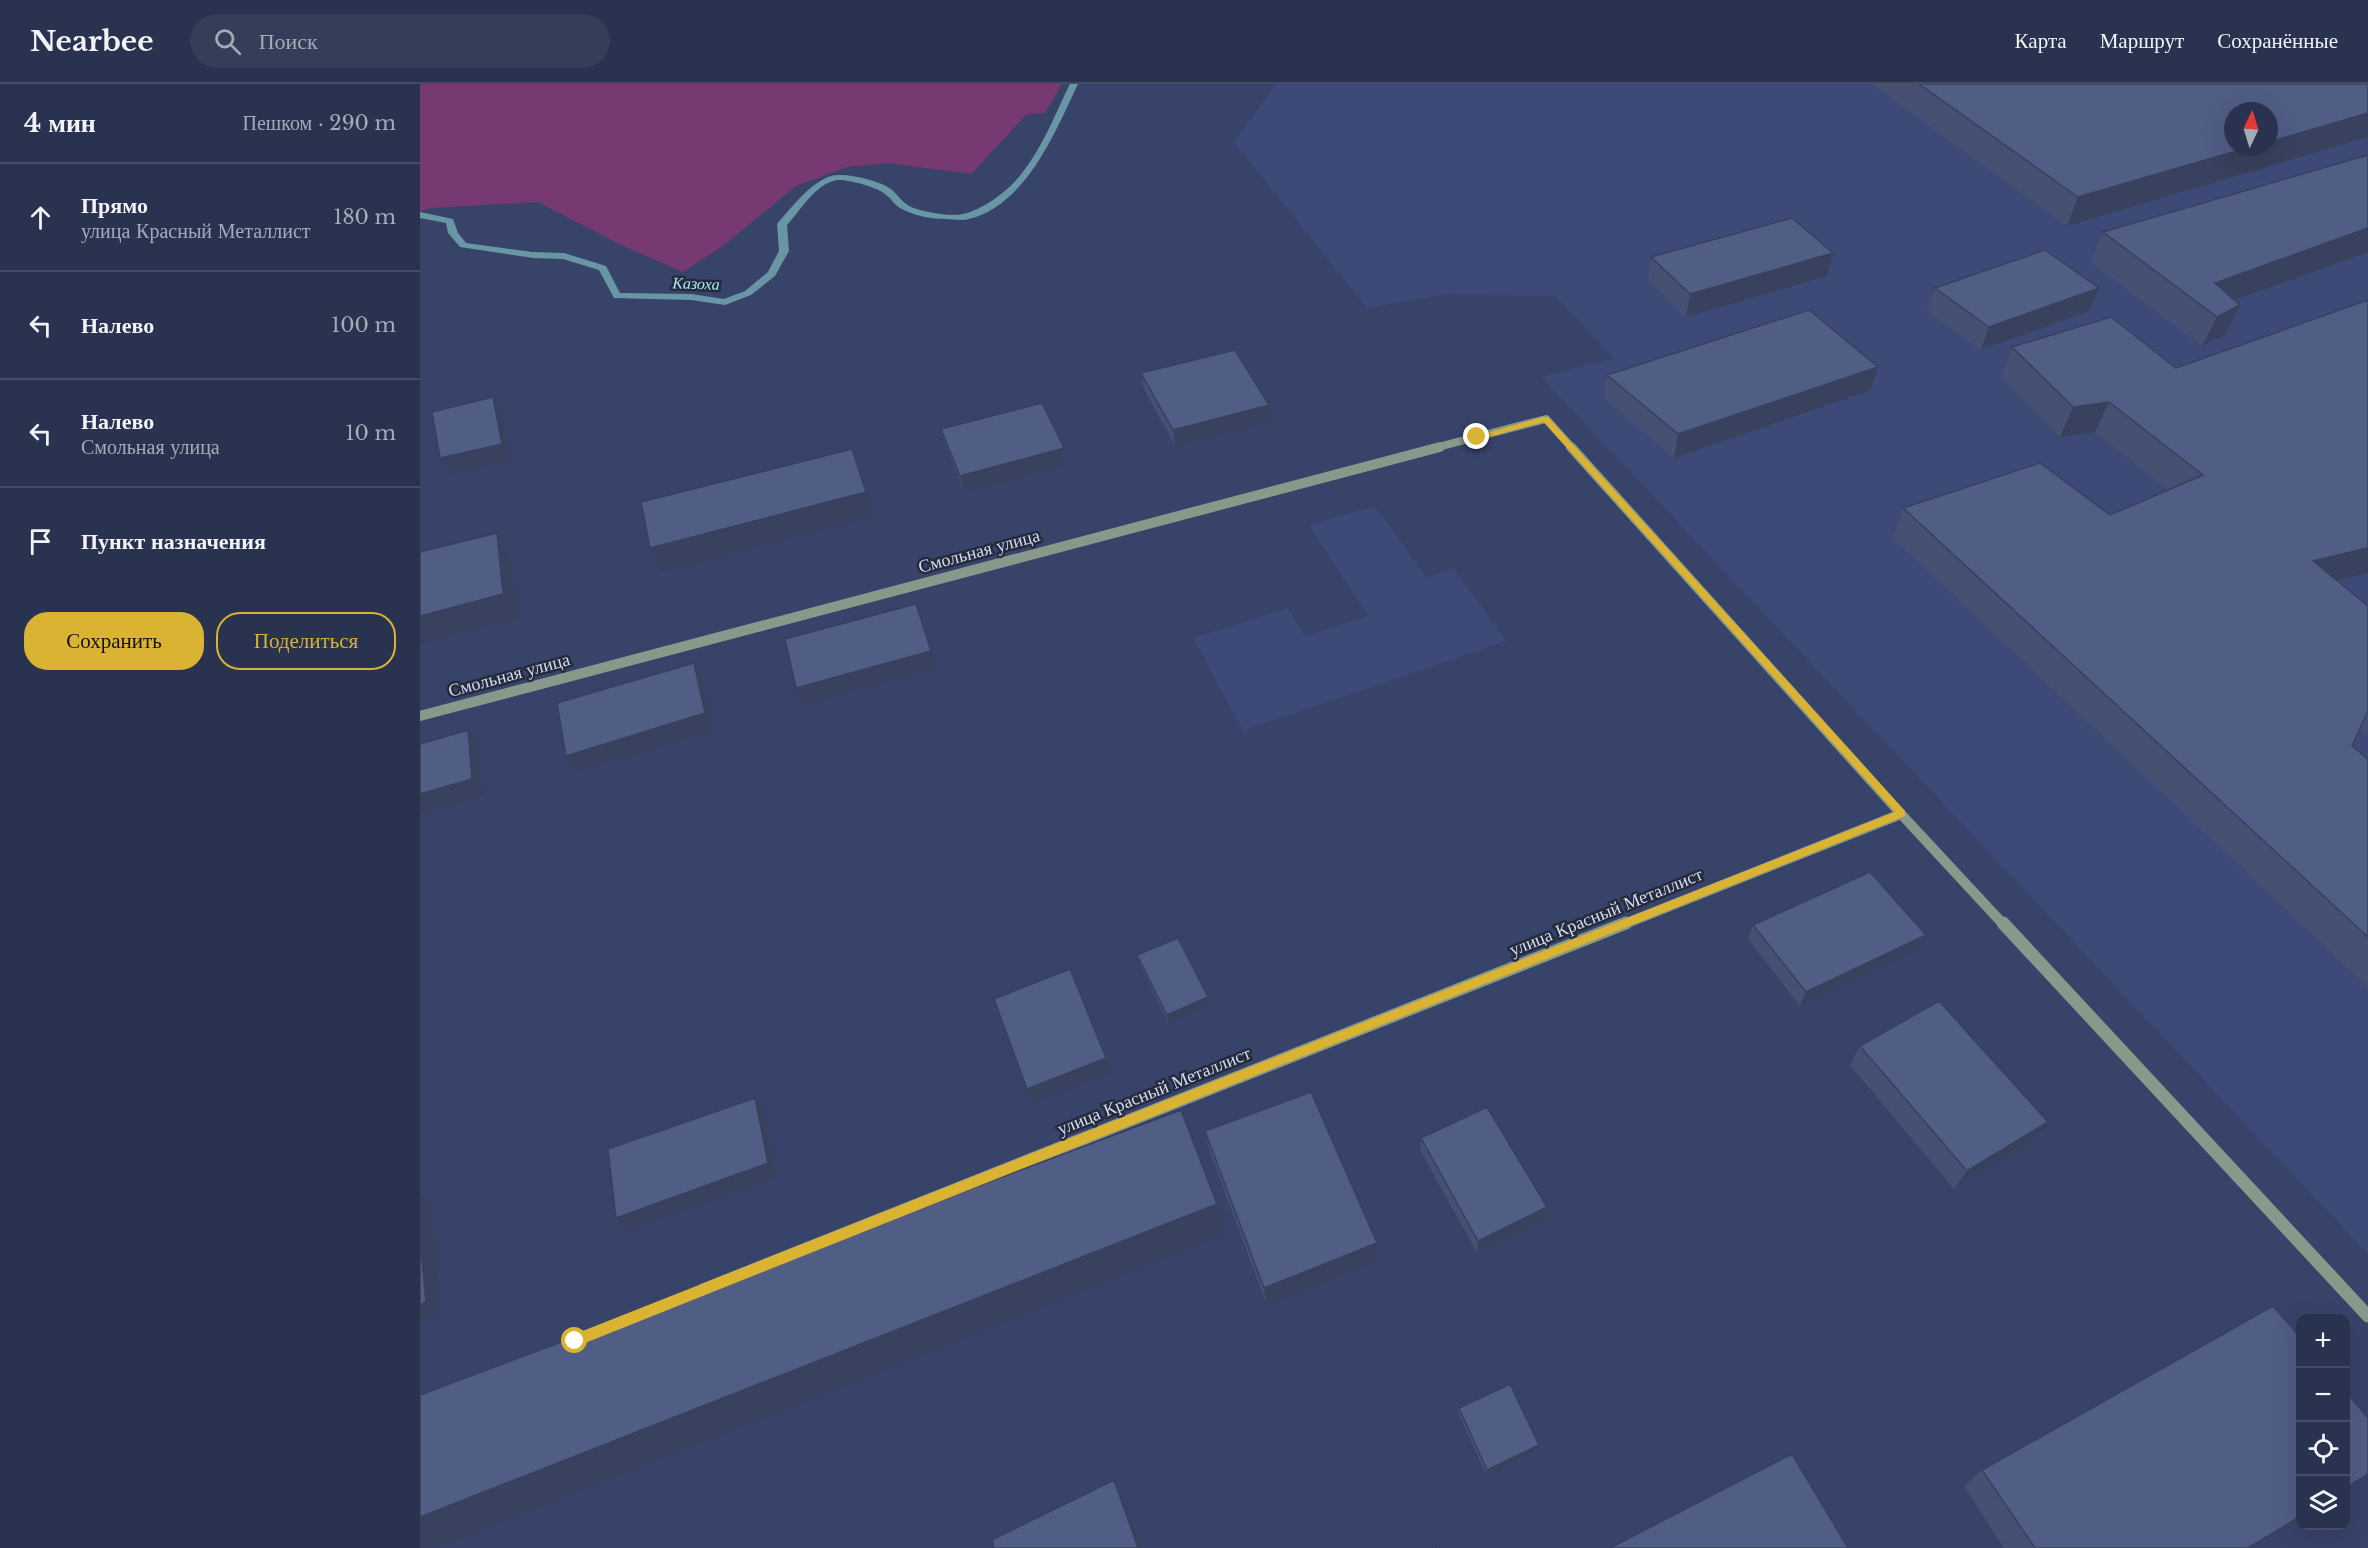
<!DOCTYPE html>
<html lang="ru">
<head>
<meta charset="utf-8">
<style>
	:root { --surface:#29324f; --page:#353e59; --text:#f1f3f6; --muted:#a5aab7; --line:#454d66; --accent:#dab333 }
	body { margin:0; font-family:"Libre Baskerville",serif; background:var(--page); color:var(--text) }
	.controls { position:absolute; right:18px; bottom:18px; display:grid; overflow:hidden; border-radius:12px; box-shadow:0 6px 24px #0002 }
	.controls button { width:54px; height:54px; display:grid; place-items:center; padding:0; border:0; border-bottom:2px solid var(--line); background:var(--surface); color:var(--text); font:30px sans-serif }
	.compass { position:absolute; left:1804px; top:18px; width:54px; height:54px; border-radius:50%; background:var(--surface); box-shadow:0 6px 24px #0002; rotate:4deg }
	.stop { position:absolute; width:18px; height:18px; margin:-14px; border:4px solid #dab333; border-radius:50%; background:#fff }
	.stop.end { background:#dab333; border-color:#fff; box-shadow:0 2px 6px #0008 }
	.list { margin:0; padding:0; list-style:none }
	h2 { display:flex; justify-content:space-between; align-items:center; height:78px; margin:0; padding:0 24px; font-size:26px }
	h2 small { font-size:20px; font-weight:400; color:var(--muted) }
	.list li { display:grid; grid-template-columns:39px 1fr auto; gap:18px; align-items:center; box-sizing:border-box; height:108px; padding:0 24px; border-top:2px solid var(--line) }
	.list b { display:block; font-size:22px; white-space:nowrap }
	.list p { margin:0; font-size:20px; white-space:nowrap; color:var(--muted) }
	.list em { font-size:20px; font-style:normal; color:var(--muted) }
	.actions { display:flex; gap:12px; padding:18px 24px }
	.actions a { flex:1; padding:14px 0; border:2px solid var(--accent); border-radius:24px; text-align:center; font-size:21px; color:var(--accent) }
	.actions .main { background:var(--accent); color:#111 }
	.icon { flex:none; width:33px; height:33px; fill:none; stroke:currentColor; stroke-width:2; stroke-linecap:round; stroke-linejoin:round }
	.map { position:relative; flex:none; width:1948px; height:1464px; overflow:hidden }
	header { display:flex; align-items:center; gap:36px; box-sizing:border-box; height:84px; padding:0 30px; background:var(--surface); border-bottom:2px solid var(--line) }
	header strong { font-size:28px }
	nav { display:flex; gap:33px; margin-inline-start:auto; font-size:21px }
	.search { width:420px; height:54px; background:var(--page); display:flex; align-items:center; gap:15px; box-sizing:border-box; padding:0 21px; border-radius:33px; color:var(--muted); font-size:22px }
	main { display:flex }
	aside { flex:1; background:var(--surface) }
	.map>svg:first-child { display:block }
	.built { fill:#3d4a77; fill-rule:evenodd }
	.green { fill:#763971 }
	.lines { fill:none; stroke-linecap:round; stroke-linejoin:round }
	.stream { fill:#6896a5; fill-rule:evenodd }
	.minor-far2 { stroke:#87998a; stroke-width:8 }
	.minor-far1 { stroke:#87998a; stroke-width:10 }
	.minor { stroke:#87998a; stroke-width:13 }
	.wall { fill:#455072 }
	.shaded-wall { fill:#38415d }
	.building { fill:#505d85; stroke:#38415d; stroke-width:1.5 }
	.route { fill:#dab333 }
	.labels { text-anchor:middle; stroke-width:5; stroke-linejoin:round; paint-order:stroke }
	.far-water-label { font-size:16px; font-style:italic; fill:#a1edfc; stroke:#252b3c }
	.street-label { font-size:18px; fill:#d4dcf4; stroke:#252b3c }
</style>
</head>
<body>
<header>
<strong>Nearbee</strong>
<div class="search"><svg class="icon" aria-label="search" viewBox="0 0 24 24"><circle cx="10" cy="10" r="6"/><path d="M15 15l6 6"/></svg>Поиск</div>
<nav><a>Карта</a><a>Маршрут</a><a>Сохранённые</a></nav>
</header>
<main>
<aside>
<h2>4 мин<small>Пешком · 290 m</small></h2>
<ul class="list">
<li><svg class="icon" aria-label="ahead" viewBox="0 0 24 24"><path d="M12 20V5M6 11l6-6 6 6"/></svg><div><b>Прямо</b><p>улица Красный Металлист</p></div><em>180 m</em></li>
<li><svg class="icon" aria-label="left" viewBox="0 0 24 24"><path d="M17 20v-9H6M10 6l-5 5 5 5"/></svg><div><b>Налево</b></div><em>100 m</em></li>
<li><svg class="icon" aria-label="left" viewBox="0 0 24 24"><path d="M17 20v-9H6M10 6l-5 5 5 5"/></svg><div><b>Налево</b><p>Смольная улица</p></div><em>10 m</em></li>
<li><svg class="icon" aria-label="arrive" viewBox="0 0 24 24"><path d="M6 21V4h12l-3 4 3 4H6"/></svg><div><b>Пункт назначения</b></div></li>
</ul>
<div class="actions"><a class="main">Сохранить</a><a>Поделиться</a></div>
</aside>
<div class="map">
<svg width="1948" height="1464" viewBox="0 0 1948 1464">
	<rect width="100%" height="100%" fill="#374369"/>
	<path class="built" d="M856,0H1948V1170L1121,293L1194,274L1136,213L1027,210L947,224L814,58ZM1813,27H1849V63H1813Z
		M955,422L1006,493L1033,484L1086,557L823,647L773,554L868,524L885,552L948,532L889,441Z"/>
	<path class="green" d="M0,0H642L625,29L607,30L551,90L468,79L428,83L376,102L303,162L263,188L203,162L118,118L11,124L0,127Z"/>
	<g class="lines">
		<path class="stream" d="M650,0H658C635,48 607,120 549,135C542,137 533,135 526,135C512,135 495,132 482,125C475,122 471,114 465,110C457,103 427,95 417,96C395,100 381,126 367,141L369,167L355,192L331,211L305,221L271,216L194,214L179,186L143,175L113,174L40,163L28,149L26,139L0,134V128L33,135L38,149L46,159L113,168L144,169L186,182L200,209L271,210L304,215L325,207L348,188L359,167L357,140C371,124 391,98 411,92C425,88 462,97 472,106C478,111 482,118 489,122C502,128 533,134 547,129C567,123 590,105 602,89C623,63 635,30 650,0Z"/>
		<path class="minor-far2" d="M1014,364L1126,335L1152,364"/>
		<path class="minor-far1" d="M1151,363L1481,730L1584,841
			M0,632L1020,363
			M1202,841L1481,730"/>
		<path class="minor" d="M1583,839L1948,1232
			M283,1206L1206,839"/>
	</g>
	<path class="wall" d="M1452,0H1948V53L1647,142Z
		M1683,148L1814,216L1805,251L1782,262L1671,178Z
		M1231,173L1407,192L1266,233L1228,196Z
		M1515,204L1669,227L1561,266L1507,227Z
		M1948,216V489L1917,496L1948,522V652L1940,645L1932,662L1948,675V903L1473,454L1483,424L1690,431L1748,406L1675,348L1640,353L1581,293L1592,263L1756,284Z
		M721,289L850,337L755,362L724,305Z
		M1187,291L1451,306L1254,374L1184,314Z
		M521,345L647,381L544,408L526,361Z
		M1333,841L1498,865L1380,922L1328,855Z
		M717,871L788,913L789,920L748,939L719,878Z
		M1440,962L1614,1057L1534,1105L1430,981Z
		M785,1047L958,1176L847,1221L789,1066Z
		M1001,1054L1127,1123L1125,1135L1057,1169L1000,1066Z
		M1039,1324L1119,1361L1118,1366L1066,1391L1038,1328Z
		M1562,1386L1828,1464H1584L1544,1402Z"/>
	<path class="shaded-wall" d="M1948,29V53L1647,142L1658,113L1830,63H1849V58Z
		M1948,144V168L1787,226L1795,199Z
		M1413,169L1407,192L1266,233L1270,210Z
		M1679,204L1669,227L1561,266L1569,243Z
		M1820,221L1805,251L1782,262L1797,233Z
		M1458,283L1451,306L1254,374L1258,350Z
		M73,313L82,329L91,376L30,390L20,374Z
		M1689,318L1675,348L1640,353L1653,323Z
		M849,321L850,337L755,362L753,346Z
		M644,364L647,381L544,408L540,392Z
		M432,365L454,431L242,487L230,464Z
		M77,449L91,472L98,533L0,559V532Z
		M1948,464V489L1874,506L1893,477Z
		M496,520L516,583L383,620L376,604Z
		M274,579L282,595L294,645L156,687L146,672Z
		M48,646L59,662L64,710L0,729V710Z
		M1506,851L1498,865L1380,922L1386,908Z
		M788,913L789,920L748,939L747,931Z
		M686,974L690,988L612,1019L607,1005Z
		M335,1014L345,1027L357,1092L208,1146L196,1134Z
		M1628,1038L1614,1057L1534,1105L1547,1087Z
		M0,1110L11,1118L22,1229L0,1237Z
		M797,1120L804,1150L14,1464H0V1433Z
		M1127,1123L1125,1135L1057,1169L1058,1157Z
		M957,1159L958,1176L847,1221L844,1204Z
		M1119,1361L1118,1366L1066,1391L1067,1386Z
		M694,1396L701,1409L721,1464H718Z"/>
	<path class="building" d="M1499,0H1948V29L1849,58V27H1813V63H1830L1658,113Z
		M1948,71V144L1795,199L1820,221L1797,233L1683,148Z
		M1372,134L1413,169L1270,210L1231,173Z
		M1625,166L1679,204L1569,243L1515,204Z
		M1948,216V464L1893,477L1948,522V627L1932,662L1948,675V853L1483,424L1620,379L1690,431L1783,391L1689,318L1653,323L1592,263L1691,233L1756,284Z
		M1389,226L1458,283L1258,350L1187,291Z
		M815,266L849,321L753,346L721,289Z
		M73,313L82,360L20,374L12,328Z
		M622,319L644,364L540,392L521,345Z
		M432,365L446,408L230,464L221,418Z
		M77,449L83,510L0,532V468Z
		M496,520L511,567L376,604L365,555Z
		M274,579L285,629L146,672L137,619Z
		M48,646L52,695L0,710V660Z
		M1450,788L1506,851L1386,908L1333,841Z
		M758,854L788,913L747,931L717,871Z
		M650,885L686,974L607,1005L574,915Z
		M1519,917L1628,1038L1547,1087L1440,962Z
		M891,1008L957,1159L844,1204L785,1047Z
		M335,1014L348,1079L196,1134L188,1065Z
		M1067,1023L1127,1123L1058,1157L1001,1054Z
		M761,1026L797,1120L0,1433V1311Z
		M0,1154L6,1218L0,1221Z
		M1853,1222L1881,1254V1432L1828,1464H1615L1562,1386Z
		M1090,1300L1119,1361L1067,1386L1039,1324Z
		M1926,1308L1948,1334V1390L1926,1404Z
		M1372,1370L1428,1464H1190Z
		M694,1396L718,1464H574L572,1456Z
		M1016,1461L1017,1464H1009Z"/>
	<path class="route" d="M1123,333H1128L1485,727V732L155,1263L150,1261L149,1257L150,1252L155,1250L1475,728L1124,338L1057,356L1053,353Z"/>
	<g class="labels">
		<g class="far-water-label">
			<text transform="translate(276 199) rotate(2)" y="6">Казоха</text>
		</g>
		<g class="street-label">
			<text transform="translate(559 467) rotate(-15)" y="6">Смольная улица</text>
			<text transform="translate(89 591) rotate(-15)" y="6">Смольная улица</text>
			<text transform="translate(1186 828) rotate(-22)" y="6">улица Красный Металлист</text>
			<text transform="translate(734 1007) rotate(-22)" y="6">улица Красный Металлист</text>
		</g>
	</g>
</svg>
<div class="controls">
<button>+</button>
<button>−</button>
<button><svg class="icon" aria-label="locate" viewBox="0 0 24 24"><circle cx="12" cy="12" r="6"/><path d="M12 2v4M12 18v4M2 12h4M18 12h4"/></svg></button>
<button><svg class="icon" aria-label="layers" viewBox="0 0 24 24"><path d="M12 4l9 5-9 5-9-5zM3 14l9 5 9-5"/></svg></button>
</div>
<svg class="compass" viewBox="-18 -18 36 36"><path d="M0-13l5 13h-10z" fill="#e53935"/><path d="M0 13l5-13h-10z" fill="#a5aab7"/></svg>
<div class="stop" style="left:155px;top:1257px"></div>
<div class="stop end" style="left:1057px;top:353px"></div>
</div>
</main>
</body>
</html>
